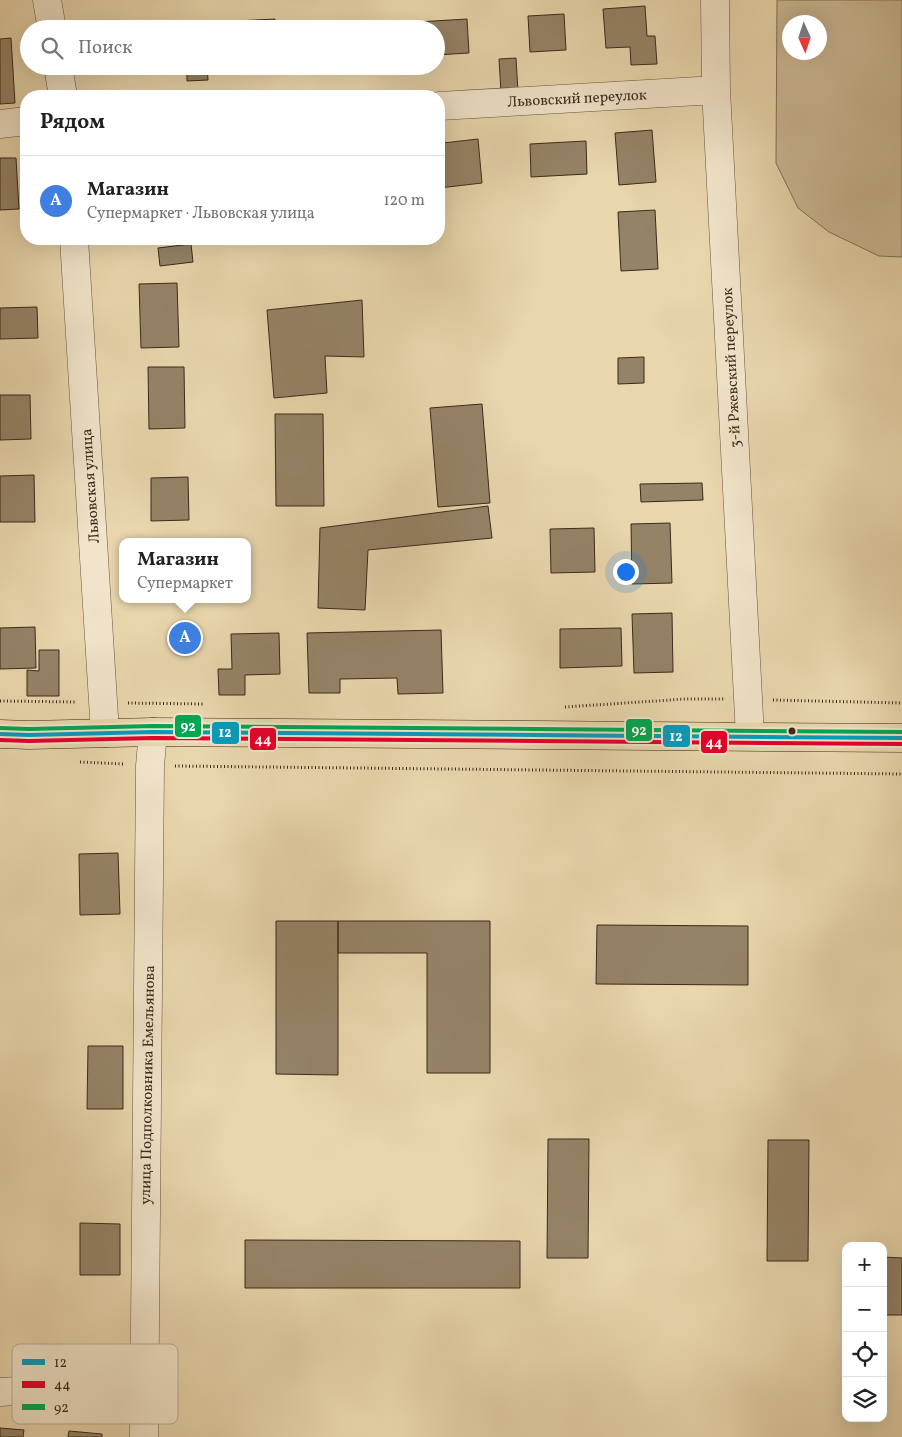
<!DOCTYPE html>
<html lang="ru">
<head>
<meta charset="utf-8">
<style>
	:root { --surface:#fff; --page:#f6f6f6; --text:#202124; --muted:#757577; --line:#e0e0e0; --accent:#0f766e }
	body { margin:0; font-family:Vollkorn,serif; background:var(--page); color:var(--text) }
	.controls { position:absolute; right:15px; bottom:15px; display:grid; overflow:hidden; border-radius:10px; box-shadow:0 5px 20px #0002 }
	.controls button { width:45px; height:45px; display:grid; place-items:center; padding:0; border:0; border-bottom:1px solid var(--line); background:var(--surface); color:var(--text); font:25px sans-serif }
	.compass { position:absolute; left:782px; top:15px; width:45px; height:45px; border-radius:50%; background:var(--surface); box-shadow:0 5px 20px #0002; rotate:177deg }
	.you { position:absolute; left:625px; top:571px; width:18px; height:18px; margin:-12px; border:4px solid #fff; border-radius:50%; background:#1a73e8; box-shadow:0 0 0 8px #1a73e833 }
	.badge { display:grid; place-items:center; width:32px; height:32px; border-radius:50%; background:var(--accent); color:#fff; font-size:16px; font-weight:700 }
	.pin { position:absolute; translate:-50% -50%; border:2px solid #fff; box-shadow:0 1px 5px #0006 }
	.popup { position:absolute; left:119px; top:538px; width:132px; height:65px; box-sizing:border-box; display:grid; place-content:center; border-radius:10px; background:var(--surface); filter:drop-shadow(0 1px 4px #0005); font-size:16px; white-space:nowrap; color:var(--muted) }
	.popup b { font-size:19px; color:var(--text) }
	.popup::after { content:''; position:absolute; left:50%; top:100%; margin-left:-10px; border:10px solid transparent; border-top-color:var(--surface) }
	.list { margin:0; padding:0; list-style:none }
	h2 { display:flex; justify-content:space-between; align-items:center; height:65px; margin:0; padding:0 20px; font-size:21px }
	h2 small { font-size:16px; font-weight:400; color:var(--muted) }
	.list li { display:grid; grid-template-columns:32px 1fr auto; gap:15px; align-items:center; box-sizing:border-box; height:90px; padding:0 20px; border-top:1px solid var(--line) }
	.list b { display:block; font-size:19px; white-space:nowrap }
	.list p { margin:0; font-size:16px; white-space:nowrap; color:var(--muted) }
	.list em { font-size:16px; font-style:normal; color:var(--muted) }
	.icon { flex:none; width:28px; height:28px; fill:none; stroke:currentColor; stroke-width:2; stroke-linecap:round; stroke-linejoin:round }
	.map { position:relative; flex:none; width:902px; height:1437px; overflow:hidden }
	.search { position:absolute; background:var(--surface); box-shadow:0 5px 20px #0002; left:20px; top:20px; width:425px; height:55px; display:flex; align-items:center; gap:12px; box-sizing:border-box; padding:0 18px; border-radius:28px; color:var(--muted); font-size:19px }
	.panel { position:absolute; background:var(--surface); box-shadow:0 5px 20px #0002; left:20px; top:90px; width:425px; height:155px; border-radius:20px }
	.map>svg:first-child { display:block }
	.pitch { fill:#cbb994; stroke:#837158; fill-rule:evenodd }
	.building { fill:#958367; stroke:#3b291b }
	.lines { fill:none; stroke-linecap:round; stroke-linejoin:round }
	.street-casing { stroke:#665440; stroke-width:29 }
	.primary-casing { stroke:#3b291b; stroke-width:29 }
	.path { stroke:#3b291b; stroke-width:3; stroke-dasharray:1 2.5; stroke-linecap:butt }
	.street { stroke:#f1e4ca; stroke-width:28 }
	.primary { stroke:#e9d6ad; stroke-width:28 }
	.bus-1-casing { stroke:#f1e4ca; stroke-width:8 }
	.bus-2-casing { stroke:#f1e4ca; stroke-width:8 }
	.bus-3-casing { stroke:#f1e4ca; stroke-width:8 }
	.bus-1 { stroke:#069cbc; stroke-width:4 }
	.bus-2 { stroke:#e4002b; stroke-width:4 }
	.bus-3 { stroke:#00a651; stroke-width:4 }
	.bus-dot { fill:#3b291b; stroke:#f1e4ca; stroke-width:2 }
	.labels { text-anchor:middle; stroke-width:4; stroke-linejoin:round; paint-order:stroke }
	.street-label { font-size:15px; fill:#3b291b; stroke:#f1e4ca }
	.key { fill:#f1e4ca; stroke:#baac96; stroke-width:1 }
	.key-label { font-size:14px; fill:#3b291b }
	.line-badge { stroke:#f1e4ca; stroke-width:2 }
	.badge-label { font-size:14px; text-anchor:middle; font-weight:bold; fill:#fff }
</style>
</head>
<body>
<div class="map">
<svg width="902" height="1437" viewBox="0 0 902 1437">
	<rect width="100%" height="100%" fill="#e9d6ad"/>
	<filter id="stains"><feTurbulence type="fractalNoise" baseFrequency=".004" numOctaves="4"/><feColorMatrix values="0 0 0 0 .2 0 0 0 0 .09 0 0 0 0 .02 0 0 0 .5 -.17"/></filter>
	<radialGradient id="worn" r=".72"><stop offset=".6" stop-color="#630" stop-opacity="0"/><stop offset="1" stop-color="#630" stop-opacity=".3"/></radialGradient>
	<path class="pitch" d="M777,0H902V257L879,256L829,232L798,208L776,163ZM790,22H820V52H790Z"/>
	<path class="building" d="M645,6L647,36H655L657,64L631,65L630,47L606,48L603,9Z
		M564,14L566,50L530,52L528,16Z
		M275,19V29H218V22Z
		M467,19L469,53L436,55V29H417V22Z
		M11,38L15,103L0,104V39Z
		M516,58L518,91L501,92L499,59Z
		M187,66H207L208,80L187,81Z
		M316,66H346V69L317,72Z
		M652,130L656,182L619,185L615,133Z
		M439,136H442L443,143L478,139L482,183L439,188Z
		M586,141L587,174L531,177L530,144Z
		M0,158H16L19,209L0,210Z
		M655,210L658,269L621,271L618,212Z
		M191,244L193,262L160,266L158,248Z
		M177,283L179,347L141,348L139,284Z
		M362,300L364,357L325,356L327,393L274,398L267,310Z
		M37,307L38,338L0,339V308Z
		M644,357V383L618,384V358Z
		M148,367H184L185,428L149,429Z
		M0,395H30L31,439L0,440Z
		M482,404L490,503L438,507L430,408Z
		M275,414H323L324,506H276Z
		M34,475L35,522H0V476Z
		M188,477L189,520L151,521V478Z
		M702,483L703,500L641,502L640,484Z
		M488,506L492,538L368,550L365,610L318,608L320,528Z
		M670,523L672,583L632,584L631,524Z
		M594,528L595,572L551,573L550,529Z
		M672,613L673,672L634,673L632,614Z
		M35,627L36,668L0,669V628Z
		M621,628L622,666L560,668V629Z
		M441,630L443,693L398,694L397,678L340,679V693H309L307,633Z
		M279,633L280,674L245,675V695H219L218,669H232L231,634Z
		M39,650H59V696H27V670L39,671Z
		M118,853L120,914L80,915L79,854Z
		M276,921H338V1075L276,1074Z
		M338,921H490V1073H427V953H338Z
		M597,925L748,926V985L596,984Z
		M88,1046H123V1109H87Z
		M548,1139H589L588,1258H547Z
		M768,1140H809L808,1261H767Z
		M80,1223L120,1224V1275H80Z
		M245,1240L520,1241V1288H245Z
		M843,1257H846V1315H843Z
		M883,1257L902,1258V1315H883Z
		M0,1428L24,1430L23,1437H0Z
		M69,1431L102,1434V1437H68Z"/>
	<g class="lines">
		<defs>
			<path id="street" d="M47,0L52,29
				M715,0L716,90L750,736
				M58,66L63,96
				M439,106L716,90
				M0,124L26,121
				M74,239L105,733
				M0,1392L145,1383
				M144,1437L150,766L153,732"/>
			<path id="primary" d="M0,734L29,735L153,732L902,738"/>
		</defs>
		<use href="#street" class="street-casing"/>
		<use href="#primary" class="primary-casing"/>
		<path class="path" d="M773,700L902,703
			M0,701L77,702
			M128,703L204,704
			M565,707L685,699H724
			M80,762L124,764
			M175,766L902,774"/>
		<use href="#street" class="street"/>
		<use href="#primary" class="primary"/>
		<defs>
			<path id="bus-1" d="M0,734L29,735L153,732L902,738"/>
			<path id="bus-2" d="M0,740L29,741L153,738L902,744"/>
			<path id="bus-3" d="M0,728L29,729L153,726L902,732"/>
		</defs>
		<use href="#bus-1" class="bus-1-casing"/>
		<use href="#bus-2" class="bus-2-casing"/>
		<use href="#bus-3" class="bus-3-casing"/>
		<use href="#bus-1" class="bus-1"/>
		<use href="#bus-2" class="bus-2"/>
		<use href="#bus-3" class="bus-3"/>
	</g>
	<circle class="bus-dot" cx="792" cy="731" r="4.5"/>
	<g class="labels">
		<g class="street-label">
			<text transform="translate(577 98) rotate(-3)" y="5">Львовский переулок</text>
			<text transform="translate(731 368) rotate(-93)" y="5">3-й Ржевский переулок</text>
			<text transform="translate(90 486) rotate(-94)" y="5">Львовская улица</text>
			<text transform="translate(147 1085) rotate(-89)" y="5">улица Подполковника Емельянова</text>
		</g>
	</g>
	<rect x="12" y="1344" width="166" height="80" rx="8" class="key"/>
	<rect x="22" y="1359" width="23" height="6" fill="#069cbc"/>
	<rect x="22" y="1381" width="23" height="7" fill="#e4002b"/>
	<rect x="22" y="1404" width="23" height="6" fill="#00a651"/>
	<g class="key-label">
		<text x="54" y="1367">12</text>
		<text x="54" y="1389">44</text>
		<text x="54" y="1412">92</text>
	</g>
	<g class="line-badge">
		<rect x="174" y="714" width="28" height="24" rx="5" fill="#00a651"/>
		<rect x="625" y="718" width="28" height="24" rx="5" fill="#00a651"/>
		<rect x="211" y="721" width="29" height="24" rx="5" fill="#069cbc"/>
		<rect x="662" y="724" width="29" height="24" rx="5" fill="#069cbc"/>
		<rect x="249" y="727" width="28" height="24" rx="5" fill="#e4002b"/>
		<rect x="700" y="730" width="28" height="24" rx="5" fill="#e4002b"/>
	</g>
	<g class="badge-label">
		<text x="188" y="731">92</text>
		<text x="639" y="735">92</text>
		<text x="225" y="737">12</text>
		<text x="676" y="741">12</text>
		<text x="263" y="744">44</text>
		<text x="714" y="747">44</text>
	</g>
	<rect width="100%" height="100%" filter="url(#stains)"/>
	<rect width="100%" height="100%" fill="url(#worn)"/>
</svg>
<div class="controls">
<button>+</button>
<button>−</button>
<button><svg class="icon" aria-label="locate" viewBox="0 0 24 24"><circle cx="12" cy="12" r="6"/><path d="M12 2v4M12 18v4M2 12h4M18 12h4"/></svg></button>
<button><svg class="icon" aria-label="layers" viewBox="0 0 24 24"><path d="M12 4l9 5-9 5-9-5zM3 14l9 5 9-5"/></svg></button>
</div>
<svg class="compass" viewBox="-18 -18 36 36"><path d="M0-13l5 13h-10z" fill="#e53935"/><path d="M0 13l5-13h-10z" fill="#757577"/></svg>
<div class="you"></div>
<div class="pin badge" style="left:185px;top:638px;background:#3f7fe0">A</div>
<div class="popup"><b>Магазин</b>Супермаркет</div>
<div class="search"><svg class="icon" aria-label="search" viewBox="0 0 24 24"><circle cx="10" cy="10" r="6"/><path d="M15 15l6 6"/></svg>Поиск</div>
<section class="panel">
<h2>Рядом<small></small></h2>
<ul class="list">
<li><span class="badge" style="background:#3f7fe0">A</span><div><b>Магазин</b><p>Супермаркет · Львовская улица</p></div><em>120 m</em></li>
</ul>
</section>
</div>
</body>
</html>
